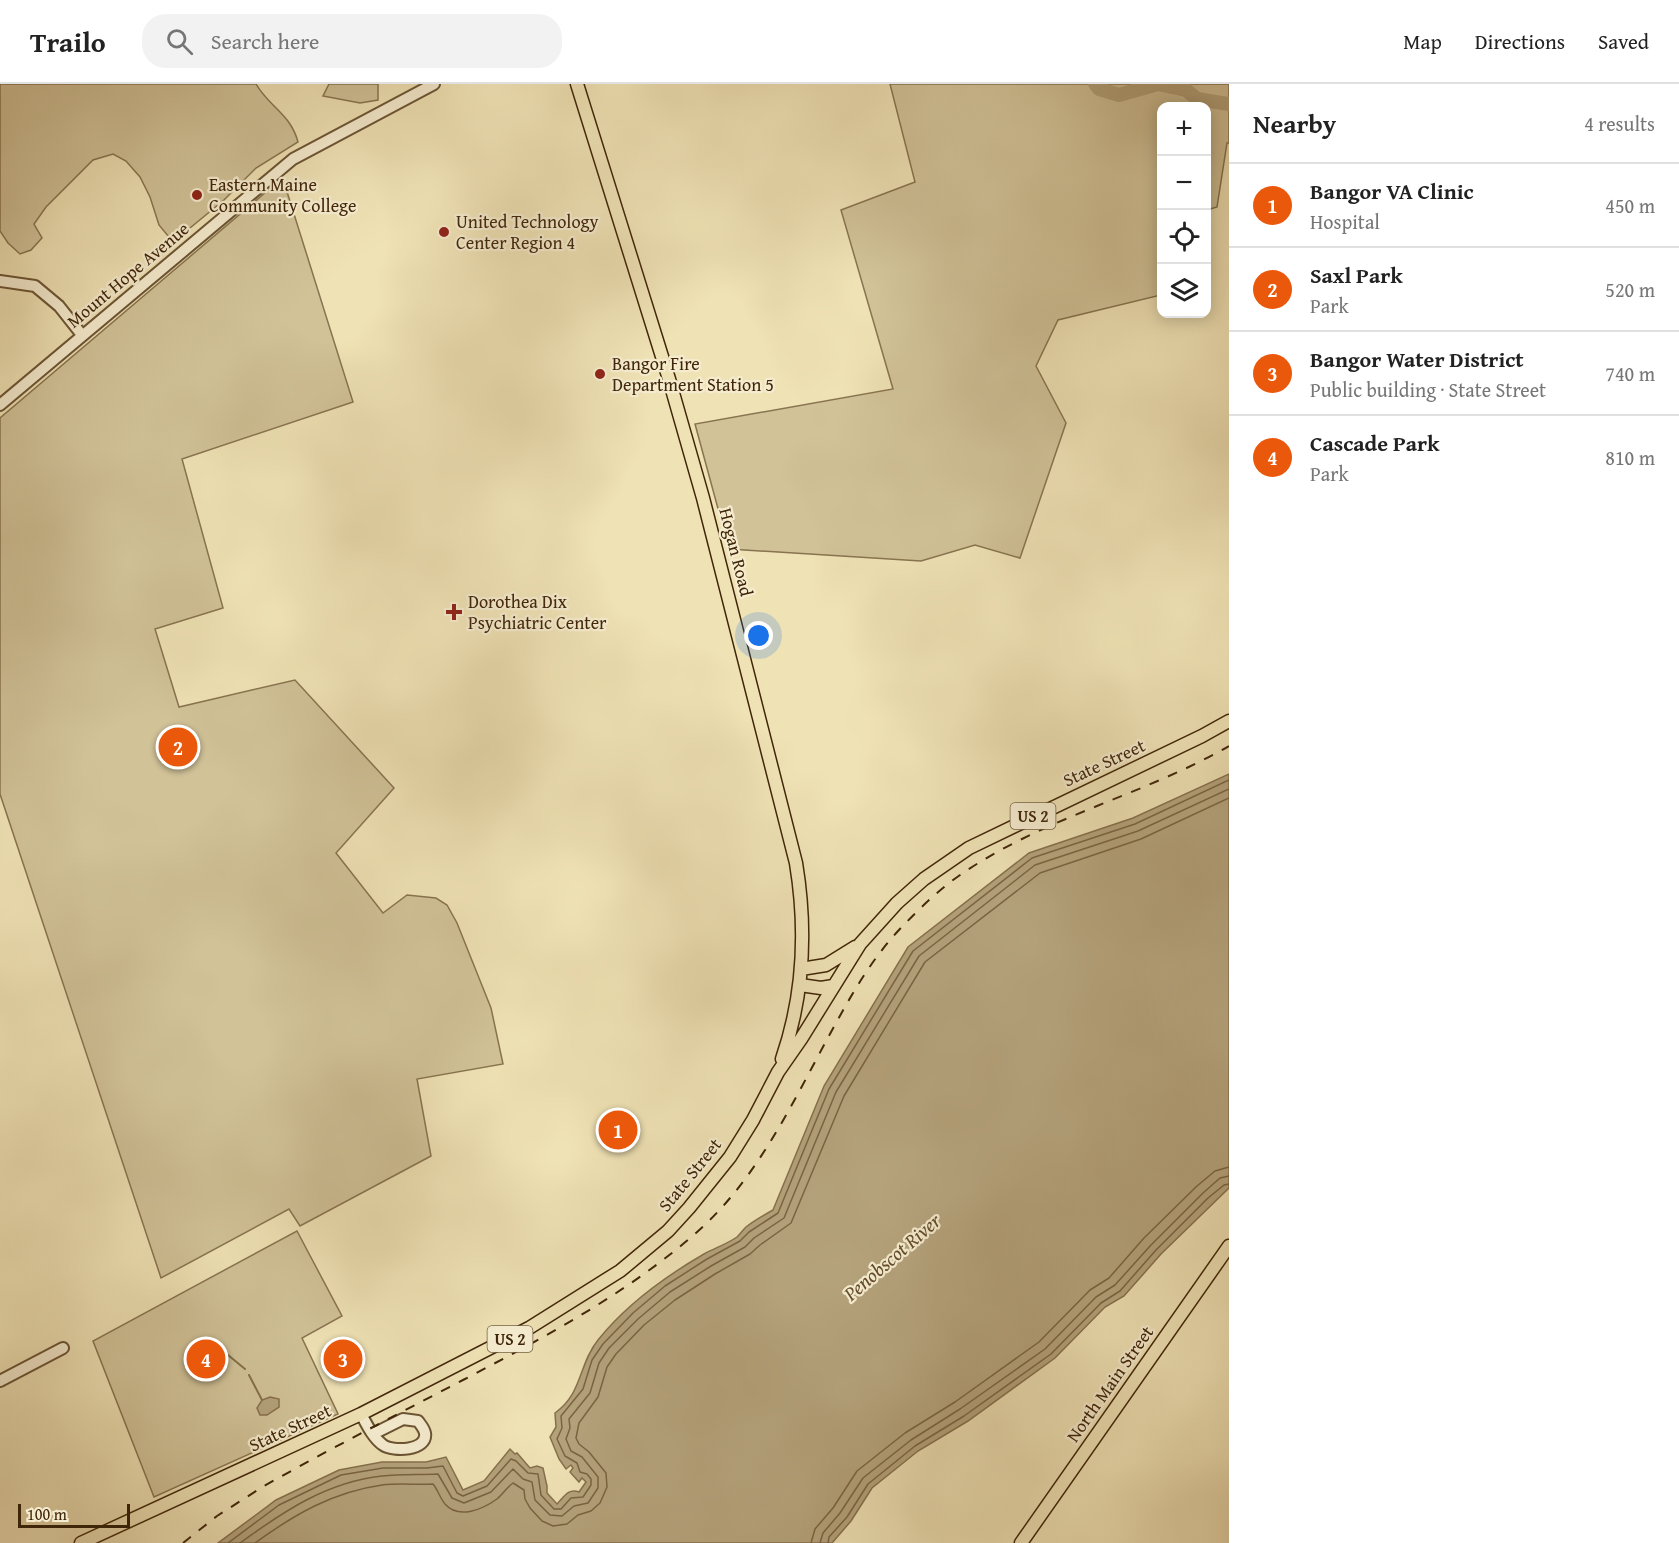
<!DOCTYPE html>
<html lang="en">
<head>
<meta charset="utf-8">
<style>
	:root { --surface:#fff; --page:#f2f2f2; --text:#222; --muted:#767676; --line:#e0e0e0; --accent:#ea580c }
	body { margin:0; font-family:"Gentium Book Plus",serif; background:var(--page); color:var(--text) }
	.controls { position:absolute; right:18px; top:18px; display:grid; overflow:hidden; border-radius:12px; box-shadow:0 3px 15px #0003 }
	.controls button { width:54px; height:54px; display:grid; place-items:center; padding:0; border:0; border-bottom:2px solid var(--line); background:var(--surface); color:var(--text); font:30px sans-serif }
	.scale { position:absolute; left:18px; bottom:15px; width:112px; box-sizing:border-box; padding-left:6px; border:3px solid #402609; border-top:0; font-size:16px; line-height:21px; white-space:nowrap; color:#402609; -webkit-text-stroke:4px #f5eccf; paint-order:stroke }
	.you { position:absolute; left:759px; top:552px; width:21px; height:21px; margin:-15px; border:4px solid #fff; border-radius:50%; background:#1a73e8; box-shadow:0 0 0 9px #1a73e833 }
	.badge { display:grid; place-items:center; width:39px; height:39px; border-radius:50%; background:var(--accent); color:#fff; font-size:20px; font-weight:700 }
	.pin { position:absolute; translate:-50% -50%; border:3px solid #fff; box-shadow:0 2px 6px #0006 }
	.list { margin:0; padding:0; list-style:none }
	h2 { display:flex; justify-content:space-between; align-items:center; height:78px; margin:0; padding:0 24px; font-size:26px }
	h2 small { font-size:20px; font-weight:400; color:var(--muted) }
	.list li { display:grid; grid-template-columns:39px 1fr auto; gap:18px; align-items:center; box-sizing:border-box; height:84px; padding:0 24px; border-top:2px solid var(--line) }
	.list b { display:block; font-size:22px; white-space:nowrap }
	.list p { margin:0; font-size:20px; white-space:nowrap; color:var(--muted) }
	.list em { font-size:20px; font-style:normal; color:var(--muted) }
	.icon { flex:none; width:33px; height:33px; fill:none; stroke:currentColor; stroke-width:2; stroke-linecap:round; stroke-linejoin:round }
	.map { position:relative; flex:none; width:1229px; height:1459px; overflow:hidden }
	header { display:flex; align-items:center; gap:36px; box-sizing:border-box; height:84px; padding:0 30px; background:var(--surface); border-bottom:2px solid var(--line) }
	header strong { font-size:28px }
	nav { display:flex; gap:33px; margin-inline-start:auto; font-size:21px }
	.search { width:420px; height:54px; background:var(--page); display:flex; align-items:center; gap:15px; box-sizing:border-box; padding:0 21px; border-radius:24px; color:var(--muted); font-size:22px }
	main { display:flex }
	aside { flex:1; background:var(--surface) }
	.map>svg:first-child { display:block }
	.green { fill:#d1c298; stroke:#887450; stroke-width:1.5 }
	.water { fill:#b4a27b; stroke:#86704d; stroke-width:1.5 }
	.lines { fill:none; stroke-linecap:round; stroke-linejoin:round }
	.shore { stroke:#7a6442; stroke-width:1.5 }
	.stream { stroke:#86704d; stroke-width:2 }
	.river { stroke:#b4a27b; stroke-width:14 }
	.minor-casing { stroke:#6c5534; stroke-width:14 }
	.major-casing { stroke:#402609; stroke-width:15 }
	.minor { stroke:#f5eccf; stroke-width:10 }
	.major { stroke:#efe2b5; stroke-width:12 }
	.rail { stroke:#402609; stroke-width:2; stroke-dasharray:10 10; stroke-linecap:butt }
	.poi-dot { fill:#8f2418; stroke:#f5eccf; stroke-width:2 }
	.labels { text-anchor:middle; stroke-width:4.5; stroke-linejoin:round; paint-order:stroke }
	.shield { fill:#f5eccf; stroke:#766144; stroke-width:1.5 }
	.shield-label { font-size:16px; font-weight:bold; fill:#402609 }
	.poi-label { font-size:18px; fill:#402609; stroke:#f5eccf; text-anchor:start }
	.street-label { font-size:18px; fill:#402609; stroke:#f5eccf }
	.water-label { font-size:20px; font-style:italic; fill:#634b2b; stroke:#f5eccf }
</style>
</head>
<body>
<header>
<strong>Trailo</strong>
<div class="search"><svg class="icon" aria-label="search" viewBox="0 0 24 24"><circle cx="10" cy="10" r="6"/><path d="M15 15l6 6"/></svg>Search here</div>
<nav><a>Map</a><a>Directions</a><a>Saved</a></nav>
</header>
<main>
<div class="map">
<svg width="1229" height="1459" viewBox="0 0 1229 1459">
	<rect width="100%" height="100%" fill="#efe2b5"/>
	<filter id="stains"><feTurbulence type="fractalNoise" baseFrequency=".00333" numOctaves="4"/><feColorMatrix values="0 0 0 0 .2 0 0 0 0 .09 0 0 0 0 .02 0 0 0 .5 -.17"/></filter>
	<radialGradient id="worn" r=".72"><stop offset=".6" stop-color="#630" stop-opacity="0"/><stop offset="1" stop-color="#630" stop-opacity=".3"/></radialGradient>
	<path class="green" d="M0,0H256C269,23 290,29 298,58L256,84L224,116L173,158L159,141L150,113L140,93L126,77L113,70L93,76L46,123L34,140L42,154L31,166L20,170L8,159L0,147Z
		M329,0H378V16L360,19L323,12Z
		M890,0H1229V59H1227L1217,123L1207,126L1206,22H1162L1161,211L1058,236L1036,282L1066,339L1020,474L975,461L921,477L729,465L695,340L893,305L841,126L915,98Z
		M283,95L353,318L182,375L223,524L155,545L179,623L295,596L394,704L336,769L383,829L407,811L436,814L447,821L457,839L491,924L503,980L417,995L431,1072L300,1142L289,1125L161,1194L0,710V334L266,108Z
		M297,1147L342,1232L302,1254L338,1330L154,1413L93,1257Z"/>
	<path class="water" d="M1229,690V1104L1161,1170L1124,1212L1105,1223L1055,1274L968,1337L918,1367L872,1404L851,1437L832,1459H218L276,1416L339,1386L382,1378H426L446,1373L463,1406L484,1397L510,1365L515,1370L517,1369L530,1384L537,1382L543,1384L547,1402V1409L557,1420C564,1413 568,1404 579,1408L586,1398L582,1394L579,1398L570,1388L573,1384L571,1381L566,1385L559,1375L550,1353L556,1343L555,1329C583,1309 578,1281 598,1256C626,1221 666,1192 704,1170C715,1164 727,1160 737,1153C740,1150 743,1146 746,1143C755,1136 764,1131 773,1126L824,1002L908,863L1029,769L1133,734Z
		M270,1313L279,1315V1323L267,1331H260L257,1324L262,1316Z"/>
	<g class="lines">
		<path class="shore" d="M228,1459L279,1421L341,1391L383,1384H427L443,1382L457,1409L463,1412L487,1402L511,1375L516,1377L528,1389L538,1390L541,1411L554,1425H561L571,1414L583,1413L591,1401V1395L587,1390L580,1388L577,1379L565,1372L557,1355L562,1344L561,1332L583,1305L592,1276L603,1260L633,1229L665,1202L707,1175L740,1157L749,1148L778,1129L829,1005L913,867L1032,774L1135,740L1229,696
			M240,1459C284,1427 327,1398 382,1392C401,1390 420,1391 438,1390L452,1414L464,1419L491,1408L513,1385L523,1395L532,1398L535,1416L550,1431L562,1432L574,1422L588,1419L598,1404V1393L582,1373L571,1367L566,1355L570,1344L569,1335L590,1309L599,1279L609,1264L638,1235L670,1208L711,1182L745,1163L754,1154L784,1134L836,1008L919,872L1035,781L1138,747L1229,705
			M255,1459C295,1430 333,1408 382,1401C399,1399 416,1401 433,1400C438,1406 440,1414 445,1420C459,1436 483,1425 497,1415C503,1410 507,1403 513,1399L524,1406L525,1415L530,1424L542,1437L553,1442L567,1440L578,1431L591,1427L600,1419L607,1403L606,1389L589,1368L579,1360L576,1354L579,1339L598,1313L607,1283L616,1270L644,1241L675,1216L715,1190L750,1170L760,1161L791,1139L844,1012L925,878L1040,789L1141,755L1229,714
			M811,1459L815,1445L833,1424L857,1387L905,1349L955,1318L1039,1258L1090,1206L1109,1194L1144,1154L1197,1102L1215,1087L1229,1083
			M820,1459L823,1449L840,1429L863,1394L911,1356L960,1325L1045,1265L1096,1213L1115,1201L1151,1161L1203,1109L1220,1094L1229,1092
			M828,1459L829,1453L847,1433L868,1400L915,1362L964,1332L1051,1270L1101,1219L1120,1207L1156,1166L1208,1114L1224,1101L1229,1100"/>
		<path class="stream" d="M228,1271L245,1285
			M249,1291L262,1316"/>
		<path class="river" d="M1095,0L1099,5L1119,11L1158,0L1186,6L1197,15L1229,20"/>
		<defs>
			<path id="minor" d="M0,197L35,202L59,222L82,251
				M0,321L293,75L434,0
				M0,1297L63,1264
				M361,1330C367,1341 373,1354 383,1361C393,1368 428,1367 425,1349C424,1344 420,1340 418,1337L403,1335L373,1350"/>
			<path id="major" d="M577,0L669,295L703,414L796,779C807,846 804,911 782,975
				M801,885L826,881L855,863
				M800,901L821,904L833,902
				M81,1459L361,1330L529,1244L620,1187L668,1147L689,1124L730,1073L753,1036L778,988L801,955L860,860L897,819L924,795L969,764L1202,652L1229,637
				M1021,1459L1229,1162"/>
		</defs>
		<use href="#minor" class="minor-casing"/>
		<use href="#major" class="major-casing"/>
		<use href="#minor" class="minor"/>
		<use href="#major" class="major"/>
		<path class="rail" d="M183,1459L217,1432L264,1402C330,1365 396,1331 463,1296C545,1253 626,1210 696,1149C763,1090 798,1006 841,930C857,901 875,872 898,847C917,827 939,805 963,789C1045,733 1144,711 1229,662"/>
	</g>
	<g class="poi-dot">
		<circle cx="197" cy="111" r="6"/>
		<circle cx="444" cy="148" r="6"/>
		<circle cx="600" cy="290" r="6"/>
		<path d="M451 519h6v6h6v6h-6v6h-6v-6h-6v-6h6z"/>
	</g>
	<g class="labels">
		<g class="shield">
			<rect x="1010.5" y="719" width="45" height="26" rx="4.5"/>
			<rect x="487.5" y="1242" width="45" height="26" rx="4.5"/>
		</g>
		<g class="shield-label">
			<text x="1033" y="738">US 2</text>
			<text x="510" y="1261">US 2</text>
		</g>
		<g class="poi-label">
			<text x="209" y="107">Eastern Maine<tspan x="209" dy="21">Community College</tspan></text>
			<text x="456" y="144">United Technology<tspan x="456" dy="21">Center Region 4</tspan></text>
			<text x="612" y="286">Bangor Fire<tspan x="612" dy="21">Department Station 5</tspan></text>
			<text x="468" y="524">Dorothea Dix<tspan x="468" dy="21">Psychiatric Center</tspan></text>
		</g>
		<g class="street-label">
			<text transform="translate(128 191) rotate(-40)" y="6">Mount Hope Avenue</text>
			<text transform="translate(736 468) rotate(76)" y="6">Hogan Road</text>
			<text transform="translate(1104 679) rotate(-25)" y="6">State Street</text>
			<text transform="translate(690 1091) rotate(-51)" y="6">State Street</text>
			<text transform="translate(1110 1300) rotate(-55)" y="6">North Main Street</text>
			<text transform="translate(290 1344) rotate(-25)" y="6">State Street</text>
		</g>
		<g class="water-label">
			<text transform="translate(892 1173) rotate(-41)" y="7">Penobscot River</text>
		</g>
	</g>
	<rect width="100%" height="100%" filter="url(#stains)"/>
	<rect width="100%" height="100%" fill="url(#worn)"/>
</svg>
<div class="controls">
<button>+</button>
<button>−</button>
<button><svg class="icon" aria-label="locate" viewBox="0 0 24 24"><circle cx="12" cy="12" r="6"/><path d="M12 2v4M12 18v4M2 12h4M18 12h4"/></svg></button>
<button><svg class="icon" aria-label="layers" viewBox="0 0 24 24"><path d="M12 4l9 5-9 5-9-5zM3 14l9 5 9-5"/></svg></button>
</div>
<div class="scale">100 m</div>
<div class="you"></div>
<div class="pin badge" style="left:618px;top:1046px">1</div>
<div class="pin badge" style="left:178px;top:663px">2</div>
<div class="pin badge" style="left:343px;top:1275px">3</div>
<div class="pin badge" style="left:206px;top:1275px">4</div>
</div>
<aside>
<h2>Nearby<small>4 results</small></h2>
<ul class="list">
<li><span class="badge">1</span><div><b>Bangor VA Clinic</b><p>Hospital</p></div><em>450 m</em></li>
<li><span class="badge">2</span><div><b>Saxl Park</b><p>Park</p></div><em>520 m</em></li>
<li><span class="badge">3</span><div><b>Bangor Water District</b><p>Public building · State Street</p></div><em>740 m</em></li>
<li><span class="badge">4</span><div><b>Cascade Park</b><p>Park</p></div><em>810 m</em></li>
</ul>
</aside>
</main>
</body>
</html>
